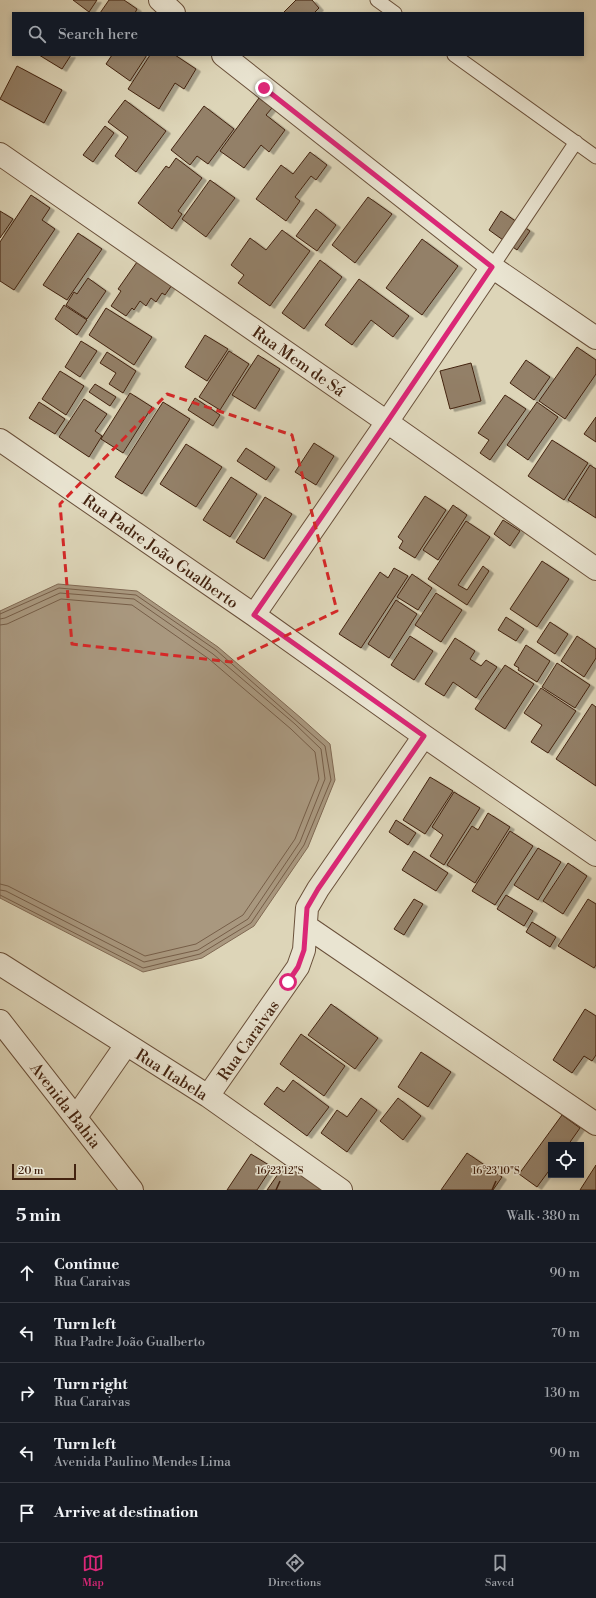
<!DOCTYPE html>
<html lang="en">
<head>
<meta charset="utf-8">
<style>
	:root { --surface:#171b24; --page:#242831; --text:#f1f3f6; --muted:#9ea1a6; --line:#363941; --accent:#db2777 }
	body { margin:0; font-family:"Libre Bodoni",serif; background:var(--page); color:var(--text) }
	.controls { position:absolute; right:12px; bottom:12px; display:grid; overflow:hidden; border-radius:0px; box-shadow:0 2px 6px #0003 }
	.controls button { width:36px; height:36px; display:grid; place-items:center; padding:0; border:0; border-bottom:1px solid var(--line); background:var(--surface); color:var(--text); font:20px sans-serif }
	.scale { position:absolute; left:12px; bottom:10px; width:64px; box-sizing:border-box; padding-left:4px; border:2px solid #432310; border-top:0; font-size:11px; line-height:14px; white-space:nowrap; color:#432310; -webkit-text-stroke:3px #e9e4d1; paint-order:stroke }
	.stop { position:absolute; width:12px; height:12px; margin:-9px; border:3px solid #db2777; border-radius:50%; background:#fff }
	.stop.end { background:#db2777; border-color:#fff; box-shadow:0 1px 4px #0008 }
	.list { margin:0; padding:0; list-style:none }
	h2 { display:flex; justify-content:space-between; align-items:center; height:52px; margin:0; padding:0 16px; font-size:17px }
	h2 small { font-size:13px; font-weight:400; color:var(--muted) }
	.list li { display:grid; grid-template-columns:26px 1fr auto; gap:12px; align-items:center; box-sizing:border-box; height:60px; padding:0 16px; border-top:1px solid var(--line) }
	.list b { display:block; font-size:15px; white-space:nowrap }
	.list p { margin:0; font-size:13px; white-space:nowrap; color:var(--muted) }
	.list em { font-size:13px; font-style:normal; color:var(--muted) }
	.icon { flex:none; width:22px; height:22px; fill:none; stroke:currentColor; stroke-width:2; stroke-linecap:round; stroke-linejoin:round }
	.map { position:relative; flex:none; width:596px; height:1190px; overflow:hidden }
	.search { position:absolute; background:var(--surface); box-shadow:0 2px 6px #0003; left:12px; right:12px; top:12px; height:44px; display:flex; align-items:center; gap:10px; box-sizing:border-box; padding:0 14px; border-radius:0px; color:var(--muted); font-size:15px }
	.sheet { height:352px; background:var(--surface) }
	nav { display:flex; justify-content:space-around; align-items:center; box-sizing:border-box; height:56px; border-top:1px solid var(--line); background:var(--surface); font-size:11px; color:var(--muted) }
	nav a { display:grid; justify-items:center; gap:2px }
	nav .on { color:var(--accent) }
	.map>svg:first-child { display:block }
	.water { fill:#a9987f; stroke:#806953 }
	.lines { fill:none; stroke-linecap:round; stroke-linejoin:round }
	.shore { stroke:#765e48; stroke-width:1 }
	.building { fill:#938067; stroke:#432310; filter:url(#shadow) }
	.service-casing { stroke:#6a503a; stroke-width:15 }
	.minor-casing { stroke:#6a503a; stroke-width:24 }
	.service { stroke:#e9e4d1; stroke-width:13 }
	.minor { stroke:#e9e4d1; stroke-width:22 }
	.route { stroke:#db2777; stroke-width:5 }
	.marked { fill:none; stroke:#d62828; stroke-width:3; stroke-dasharray:8 5; stroke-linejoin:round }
	.ticks { fill:none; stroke:#432310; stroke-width:1.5 }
	.labels { text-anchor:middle; stroke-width:3; stroke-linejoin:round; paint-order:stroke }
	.street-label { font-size:16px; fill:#432310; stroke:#e9e4d1 }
	.ticks-label { font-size:10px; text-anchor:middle; fill:#432310; stroke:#e9e4d1; stroke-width:3; stroke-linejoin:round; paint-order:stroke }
</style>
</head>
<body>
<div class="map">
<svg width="596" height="1190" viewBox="0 0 596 1190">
	<defs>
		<filter id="shadow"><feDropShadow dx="4.5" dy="2.5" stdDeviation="0" flood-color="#0004"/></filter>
	</defs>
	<rect width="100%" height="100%" fill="#ddd5b8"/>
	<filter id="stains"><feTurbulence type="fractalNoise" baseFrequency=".005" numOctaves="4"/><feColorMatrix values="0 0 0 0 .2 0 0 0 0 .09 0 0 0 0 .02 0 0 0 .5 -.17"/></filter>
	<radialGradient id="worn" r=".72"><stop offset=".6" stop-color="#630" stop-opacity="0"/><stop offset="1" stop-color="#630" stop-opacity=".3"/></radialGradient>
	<path class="water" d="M58,584L137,591L218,647L301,718L330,744L335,780L308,847L254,926L202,958L143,972L0,898V611Z"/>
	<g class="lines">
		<path class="shore" d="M0,614L59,588L136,595L216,650L325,746L331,780L304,845L251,923L200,954L143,968L0,895
			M0,619L5,618L60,593L134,599L213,654L295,724L321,749L325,779L300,842L248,919L198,950L144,962L6,891L0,890
			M0,625L7,624L61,599L132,605L209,659L291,729L315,752L319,779L295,839L243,915L196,944L145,956L8,886L0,884"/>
	</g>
	<path class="building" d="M73,0H97L89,12Z
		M109,0H124L137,9L135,13H100Z
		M296,0H312L319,8L314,13H283Z
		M39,55H71L62,69Z
		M112,55H147L130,81L106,64Z
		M150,55H175L196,69L184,89L175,83L159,109L128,89Z
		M17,66L62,90L44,123L0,99Z
		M259,98L272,108L266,115L285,130L269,152L261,145L244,168L220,151Z
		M125,100L166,131L136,172L115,156L128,137L108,122Z
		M204,106L234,129L208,164L197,156L190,165L171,150Z
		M105,126L114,133L93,162L83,155Z
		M310,152L327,165L316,180L311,176L295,197L300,201L286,221L256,199L281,165L293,174Z
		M176,158L202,178L178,211L182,214L172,229L138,203L166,166L169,168Z
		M210,180L235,198L206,237L182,219Z
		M31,195L50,208L42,220L55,229L14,290L0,281V242Z
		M368,197L392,214L355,263L332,245Z
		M316,209L336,225L317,251L296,236Z
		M0,211L13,219L0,238Z
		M501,211L530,231L517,250L489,230Z
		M282,230L310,251L270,306L238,283L244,275L231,265L250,238L266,250Z
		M78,233L102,249L67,300L43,285Z
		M422,239L458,266L422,315L386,288Z
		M320,260L342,277L304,329L282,313Z
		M137,262L172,285L165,295L162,293L156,302L151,298L146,306L140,301L134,310L132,308L126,316L111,306L121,291L118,289Z
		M88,278L106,291L87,319L66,305L74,292L77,294Z
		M359,279L409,316L393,337L371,320L352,345L325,325Z
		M64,305L87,320L77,335L55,319Z
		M106,308L152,337L134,365L89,335Z
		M205,335L228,349L207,381L185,367Z
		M81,341L97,351L80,377L65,367Z
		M577,347L596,360V374L565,419L539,401Z
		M229,351L249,364L220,410L199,397Z
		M107,352L136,371L123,393L109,384L116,373L100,363Z
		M258,355L280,369L255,409L232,395Z
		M526,360L550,377L534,400L510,383Z
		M471,363L481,401L450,409L440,371Z
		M60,371L84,386L66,415L42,399Z
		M95,384L116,397L110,406L89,392Z
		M130,393L152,407L123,453L101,439Z
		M505,395L526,409L490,460L480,453L489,440L478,433Z
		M195,398L220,415L213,426L188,410Z
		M84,399L107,414L95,431L102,436L89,457L59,437Z
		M39,402L65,419L55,434L29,418Z
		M163,402L190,419L142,494L115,477Z
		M537,402L558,417L528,460L507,445Z
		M596,417V442L584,434Z
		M552,440L588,463L564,500L528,476Z
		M314,443L334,456L316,485L295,472Z
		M186,444L222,467L196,507L160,484Z
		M246,448L275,467L266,480L237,461Z
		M590,465L596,469V518L568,500Z
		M231,477L257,494L230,537L203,520Z
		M425,496L446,510L415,558L399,548L403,541L398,537Z
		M265,497L292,514L264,559L236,542Z
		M453,505L467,515L438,560L423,550Z
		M503,520L520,531L510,546L494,534Z
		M466,521L490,537L458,585L467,590L483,566L489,571L467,605L428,579Z
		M542,561L569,579L537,627L510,609Z
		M394,568L408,576L361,648L339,634L380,572L388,578Z
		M412,574L432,588L418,610L397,597Z
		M436,593L462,610L441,642L415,625Z
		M396,600L417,614L389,658L368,644Z
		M506,617L524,629L516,641L498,630Z
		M550,622L568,634L555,654L537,642Z
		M410,636L433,651L414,680L391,665Z
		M577,636L596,649V658L584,677L561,661Z
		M455,638L475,651L470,659L481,666L486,660L497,667L476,698L453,682L444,696L425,684Z
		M526,645L550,661L537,682L518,670L519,668L514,665Z
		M557,663L590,685L575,708L542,687Z
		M505,665L534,684L505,729L475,709Z
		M541,688L576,711L548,753L531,742L542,725L524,713Z
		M592,704L596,707V786L556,759Z
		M430,777L453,791L425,834L403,820Z
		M454,792L480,808L444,865L430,856L443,835L432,827Z
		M488,813L510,827L475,883L447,865L472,826L478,830Z
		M396,820L416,833L408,845L389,832Z
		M510,831L533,846L495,905L472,891Z
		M538,848L561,862L538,900L514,885Z
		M414,851L448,873L436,891L402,870Z
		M568,863L587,876L563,914L543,901Z
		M506,895L533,911L524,926L497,909Z
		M414,899L423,904L404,935L394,929Z
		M588,899L596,904V965L594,968L558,946Z
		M532,922L556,937L550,947L526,932Z
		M331,1004L378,1038L355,1069L308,1035Z
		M585,1009L596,1016V1055L592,1061L584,1056L572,1073L553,1060Z
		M301,1034L345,1066L324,1096L280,1064Z
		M421,1052L451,1072L428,1107L398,1087Z
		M293,1080L329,1107L307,1136L264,1104L277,1087L284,1092Z
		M361,1098L377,1110L347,1152L321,1133L337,1110L347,1117Z
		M398,1098L421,1116L403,1140L380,1121Z
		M562,1115L580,1128L568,1145H551V1168L537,1187L519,1174Z
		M467,1153L502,1177L493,1190H441Z
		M251,1154L272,1167L257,1190H227Z
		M285,1164L323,1190H267Z
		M596,1165V1190H580Z"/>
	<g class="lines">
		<defs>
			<path id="service" d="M377,0L395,13
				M454,55L596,157
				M492,267L576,142"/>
			<path id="minor" d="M160,0L174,13
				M223,55L492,267L596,338
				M0,154L387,422L596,569
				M0,440L254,615L424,736L596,855
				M254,615L387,422L492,267
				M306,926L596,1124
				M0,964L208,1096L341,1190
				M0,1021L132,1190
				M208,1096L298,967L304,950L307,908L318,889L424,736
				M76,1117L126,1045"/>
		</defs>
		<use href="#service" class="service-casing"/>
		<use href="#minor" class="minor-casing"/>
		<use href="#service" class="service"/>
		<use href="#minor" class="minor"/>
	</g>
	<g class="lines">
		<path class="route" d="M264,88L492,267L387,422L254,615L424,736L318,889L307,908L304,950L298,967L288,982"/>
	</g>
	<path class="marked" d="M167,394L292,435L337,611L231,662L72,644L60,504Z"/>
	<path class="ticks" d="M276,1190L280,1181M492,1190L496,1181"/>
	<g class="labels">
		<g class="street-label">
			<text transform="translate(299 361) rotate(35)" y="6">Rua Mem de Sá</text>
			<text transform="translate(161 551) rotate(35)" y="6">Rua Padre João Gualberto</text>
			<text transform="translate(248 1040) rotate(-55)" y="6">Rua Caraivas</text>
			<text transform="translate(172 1074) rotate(32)" y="6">Rua Itabela</text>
			<text transform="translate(66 1105) rotate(52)" y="6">Avenida Bahia</text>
		</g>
	</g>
	<g class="ticks-label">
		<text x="280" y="1174">16°23'12"S</text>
		<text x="496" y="1174">16°23'10"S</text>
	</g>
	<rect width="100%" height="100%" filter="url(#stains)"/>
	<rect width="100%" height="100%" fill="url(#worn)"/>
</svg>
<div class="controls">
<button><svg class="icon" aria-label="locate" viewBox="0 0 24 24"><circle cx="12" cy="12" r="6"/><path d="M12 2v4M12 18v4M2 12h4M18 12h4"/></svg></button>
</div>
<div class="scale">20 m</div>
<div class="stop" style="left:288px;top:982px"></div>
<div class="stop end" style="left:264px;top:88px"></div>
<div class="search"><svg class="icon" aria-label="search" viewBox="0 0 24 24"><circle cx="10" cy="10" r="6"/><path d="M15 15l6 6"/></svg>Search here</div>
</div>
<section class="sheet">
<h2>5 min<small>Walk · 380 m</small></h2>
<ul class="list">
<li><svg class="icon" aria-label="ahead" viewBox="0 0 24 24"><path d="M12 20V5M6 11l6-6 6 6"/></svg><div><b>Continue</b><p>Rua Caraivas</p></div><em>90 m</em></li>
<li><svg class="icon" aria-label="left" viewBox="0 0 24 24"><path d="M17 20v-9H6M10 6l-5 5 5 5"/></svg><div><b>Turn left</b><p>Rua Padre João Gualberto</p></div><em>70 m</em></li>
<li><svg class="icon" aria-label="right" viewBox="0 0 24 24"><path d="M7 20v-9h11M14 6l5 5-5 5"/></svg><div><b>Turn right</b><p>Rua Caraivas</p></div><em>130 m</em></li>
<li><svg class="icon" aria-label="left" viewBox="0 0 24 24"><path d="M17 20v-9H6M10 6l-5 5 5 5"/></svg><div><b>Turn left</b><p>Avenida Paulino Mendes Lima</p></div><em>90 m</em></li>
<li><svg class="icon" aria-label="arrive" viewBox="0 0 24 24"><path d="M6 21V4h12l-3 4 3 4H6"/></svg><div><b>Arrive at destination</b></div></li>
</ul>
</section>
<nav>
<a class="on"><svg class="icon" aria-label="map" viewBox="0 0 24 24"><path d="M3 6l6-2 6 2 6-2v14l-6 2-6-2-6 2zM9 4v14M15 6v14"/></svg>Map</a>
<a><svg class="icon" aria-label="directions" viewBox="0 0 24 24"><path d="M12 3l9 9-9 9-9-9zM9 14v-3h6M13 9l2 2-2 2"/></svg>Directions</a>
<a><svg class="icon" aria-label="saved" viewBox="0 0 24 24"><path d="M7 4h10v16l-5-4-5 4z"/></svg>Saved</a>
</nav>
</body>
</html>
